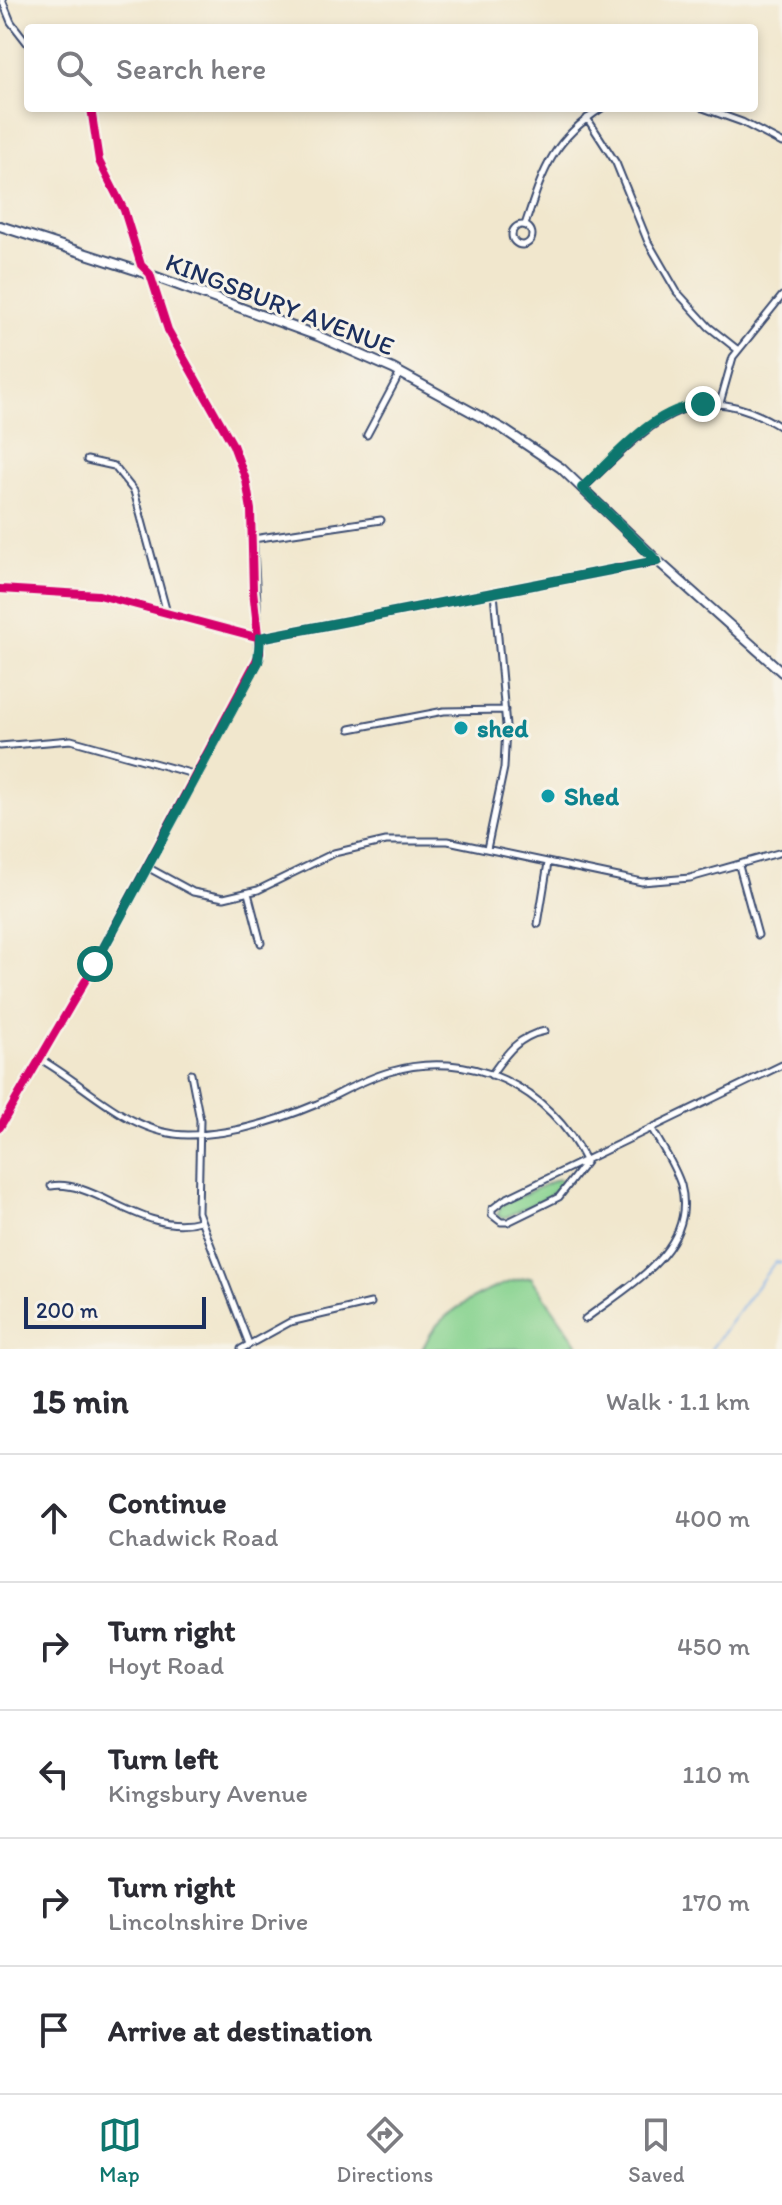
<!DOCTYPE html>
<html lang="en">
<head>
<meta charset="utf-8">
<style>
	:root { --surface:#fff; --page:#f7f7f7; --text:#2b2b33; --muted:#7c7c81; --line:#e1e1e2; --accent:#0f766e }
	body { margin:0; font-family:Itim,sans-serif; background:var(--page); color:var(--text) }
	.scale { position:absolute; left:24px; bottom:20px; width:182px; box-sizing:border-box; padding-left:8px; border:4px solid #1b2f5e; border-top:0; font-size:22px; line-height:28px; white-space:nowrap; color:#1b2f5e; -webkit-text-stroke:6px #f7f3e8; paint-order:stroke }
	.stop { position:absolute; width:24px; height:24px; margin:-18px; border:6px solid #0f766e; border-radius:50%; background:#fff }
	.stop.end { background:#0f766e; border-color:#fff; box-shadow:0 2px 8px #0008 }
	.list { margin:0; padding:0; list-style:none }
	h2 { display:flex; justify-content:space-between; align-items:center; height:104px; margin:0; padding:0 32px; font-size:34px }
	h2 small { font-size:26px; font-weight:400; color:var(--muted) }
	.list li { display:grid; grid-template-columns:52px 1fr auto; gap:24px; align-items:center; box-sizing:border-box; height:128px; padding:0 32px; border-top:2px solid var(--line) }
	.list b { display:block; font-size:30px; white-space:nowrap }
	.list p { margin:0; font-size:26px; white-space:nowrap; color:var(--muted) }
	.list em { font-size:26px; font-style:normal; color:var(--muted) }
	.icon { flex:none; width:44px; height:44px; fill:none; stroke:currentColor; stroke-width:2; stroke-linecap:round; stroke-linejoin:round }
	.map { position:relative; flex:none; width:782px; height:1349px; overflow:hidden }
	.search { position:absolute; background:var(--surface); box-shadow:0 4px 12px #0003; left:24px; right:24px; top:24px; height:88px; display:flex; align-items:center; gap:20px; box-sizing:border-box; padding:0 28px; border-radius:8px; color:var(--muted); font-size:30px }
	.sheet { height:744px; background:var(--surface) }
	nav { display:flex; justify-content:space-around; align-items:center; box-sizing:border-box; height:112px; border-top:2px solid var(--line); background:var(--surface); font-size:22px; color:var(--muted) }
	nav a { display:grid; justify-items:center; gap:4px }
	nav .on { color:var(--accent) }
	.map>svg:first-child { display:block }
	.green { fill:#88d390; stroke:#528177; stroke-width:2 }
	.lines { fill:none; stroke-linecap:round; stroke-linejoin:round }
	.stream { stroke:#7eafe9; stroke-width:2 }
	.minor-casing { stroke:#3b4b6f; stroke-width:9 }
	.tertiary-casing { stroke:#3b4b6f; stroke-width:11 }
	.secondary-casing { stroke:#3b4b6f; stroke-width:12 }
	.minor { stroke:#fff; stroke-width:5 }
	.tertiary { stroke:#fff; stroke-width:7 }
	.secondary { stroke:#fff; stroke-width:8 }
	.cycleway-casing { stroke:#f7f3e8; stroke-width:13 }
	.cycleway { stroke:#d6006c; stroke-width:8 }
	.route { stroke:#0f766e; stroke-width:10 }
	.culture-dot { fill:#0f9aa8; stroke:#f7f3e8; stroke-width:3 }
	.labels { text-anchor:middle; stroke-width:6; stroke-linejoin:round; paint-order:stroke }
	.street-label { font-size:26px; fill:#1b2f5e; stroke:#f7f3e8 }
	.culture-label { font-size:26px; font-weight:bold; fill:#0d838f; stroke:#f7f3e8; text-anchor:start }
</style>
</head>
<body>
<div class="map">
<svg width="782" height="1349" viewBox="0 0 782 1349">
	<rect width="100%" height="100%" fill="#f7f3e8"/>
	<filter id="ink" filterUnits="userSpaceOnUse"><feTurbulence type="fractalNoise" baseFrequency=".0125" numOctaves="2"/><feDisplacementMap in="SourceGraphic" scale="16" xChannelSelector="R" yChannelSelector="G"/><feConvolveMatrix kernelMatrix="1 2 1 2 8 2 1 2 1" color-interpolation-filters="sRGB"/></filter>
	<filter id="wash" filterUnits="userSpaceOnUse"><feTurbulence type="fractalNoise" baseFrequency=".006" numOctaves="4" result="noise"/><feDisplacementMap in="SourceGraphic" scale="32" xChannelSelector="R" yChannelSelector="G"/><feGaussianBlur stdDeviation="1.8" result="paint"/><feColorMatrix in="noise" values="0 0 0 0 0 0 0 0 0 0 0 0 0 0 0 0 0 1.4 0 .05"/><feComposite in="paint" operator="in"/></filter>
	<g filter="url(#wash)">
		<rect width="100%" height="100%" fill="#f1e7cd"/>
		<path class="green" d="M557,1179L561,1180V1185L547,1197L504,1218L497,1216L501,1205Z
			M531,1277L581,1349H422C427,1341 432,1329 440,1322C459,1303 504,1280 531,1277Z"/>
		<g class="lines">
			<path class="stream" d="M711,1349L775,1262L782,1263"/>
		</g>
	</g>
	<g filter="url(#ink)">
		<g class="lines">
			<defs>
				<path id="minor" d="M2,0L11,22L28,44
					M91,108L99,161L124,210L136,252L147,271
					M703,108L742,122L782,143
					M587,118L616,163L648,242L677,292L709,327L738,350
					M525,225C543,171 551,141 602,108
					M512 235a10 10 0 1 1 20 0a10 10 0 1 1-20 0Z
					M720,403L733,357L782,296
					M367,435L400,373
					M87,460L114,466L134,491L167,613
					M583,488C647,428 691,370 782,428
					M253,539L381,520
					M0,589L99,595L260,638L657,561
					M350,729L444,711L505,710
					M0,746L71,740L197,775
					M487,849L504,768L506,726L494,593
					M739,866L758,935
					M147,867L193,892L224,898L258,890L334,853L386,841H448L642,882L690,878L782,852
					M248,893L261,943
					M538,924L548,863
					M40,1059C87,1085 130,1135 188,1135C232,1135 277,1121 317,1104C341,1093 364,1079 389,1072C469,1047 551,1088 586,1162
					M191,1074L200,1120L198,1212L249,1344
					M491,1075C506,1054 518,1036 545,1031
					M586,1162L559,1197L508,1222H501L492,1215V1209L505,1199L782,1065
					M51,1186C94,1178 144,1237 200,1221
					M585,1319C627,1287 698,1249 681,1185C675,1166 662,1147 652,1129
					M241,1349L290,1322L371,1303"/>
				<path id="tertiary" d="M0,1127L95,964L259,658L251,510L246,480L233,445L168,330L150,274"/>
				<path id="secondary" d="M0,226L145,273L318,336L393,369L503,429L561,468L659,562L782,672"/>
			</defs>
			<use href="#minor" class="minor-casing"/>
			<use href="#tertiary" class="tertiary-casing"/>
			<use href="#secondary" class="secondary-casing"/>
			<use href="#minor" class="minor"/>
			<use href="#tertiary" class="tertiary"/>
			<use href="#secondary" class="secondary"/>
			<defs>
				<path id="cycleway" d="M0,589L99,595L260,638L657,561
					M0,1127L95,964L260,653L253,590L251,510L246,480L233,445L168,330L150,274L141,265L124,210L99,161L91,108"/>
			</defs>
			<use href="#cycleway" class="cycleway-casing"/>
			<use href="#cycleway" class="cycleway"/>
		</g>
	</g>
	<g class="lines" filter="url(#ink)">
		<path class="route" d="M95,964L258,662L260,638L657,561L582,488C617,456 653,408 703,404"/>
	</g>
	<g class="culture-dot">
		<circle cx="461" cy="728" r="8"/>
		<circle cx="548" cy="796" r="8"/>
	</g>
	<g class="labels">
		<g class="street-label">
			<text transform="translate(280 304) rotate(21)" y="9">KINGSBURY AVENUE</text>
		</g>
		<g class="culture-label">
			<text x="477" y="737">shed</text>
			<text x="564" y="805">Shed</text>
		</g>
	</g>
</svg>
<div class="scale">200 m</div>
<div class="stop" style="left:95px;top:964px"></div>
<div class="stop end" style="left:703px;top:404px"></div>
<div class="search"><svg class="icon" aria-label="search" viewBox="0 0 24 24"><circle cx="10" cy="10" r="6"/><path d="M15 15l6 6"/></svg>Search here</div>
</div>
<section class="sheet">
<h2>15 min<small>Walk · 1.1 km</small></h2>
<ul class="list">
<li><svg class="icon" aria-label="ahead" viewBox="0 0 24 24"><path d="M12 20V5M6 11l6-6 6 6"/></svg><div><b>Continue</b><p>Chadwick Road</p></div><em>400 m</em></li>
<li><svg class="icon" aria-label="right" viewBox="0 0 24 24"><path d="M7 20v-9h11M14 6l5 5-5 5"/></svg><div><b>Turn right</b><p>Hoyt Road</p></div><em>450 m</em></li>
<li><svg class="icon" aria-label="left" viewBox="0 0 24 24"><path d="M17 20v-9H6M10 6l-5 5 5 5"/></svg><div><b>Turn left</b><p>Kingsbury Avenue</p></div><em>110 m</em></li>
<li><svg class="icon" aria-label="right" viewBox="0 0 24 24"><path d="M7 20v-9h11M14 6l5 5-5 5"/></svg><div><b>Turn right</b><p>Lincolnshire Drive</p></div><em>170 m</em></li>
<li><svg class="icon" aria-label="arrive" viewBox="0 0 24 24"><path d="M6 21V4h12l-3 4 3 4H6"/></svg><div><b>Arrive at destination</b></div></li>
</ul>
</section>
<nav>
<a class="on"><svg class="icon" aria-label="map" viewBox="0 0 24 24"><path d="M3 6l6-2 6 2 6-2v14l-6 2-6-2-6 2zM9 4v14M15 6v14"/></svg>Map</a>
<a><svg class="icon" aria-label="directions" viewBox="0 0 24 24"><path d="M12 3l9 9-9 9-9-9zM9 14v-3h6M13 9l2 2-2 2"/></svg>Directions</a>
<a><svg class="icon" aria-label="saved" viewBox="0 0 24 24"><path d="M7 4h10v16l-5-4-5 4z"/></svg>Saved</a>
</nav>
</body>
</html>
